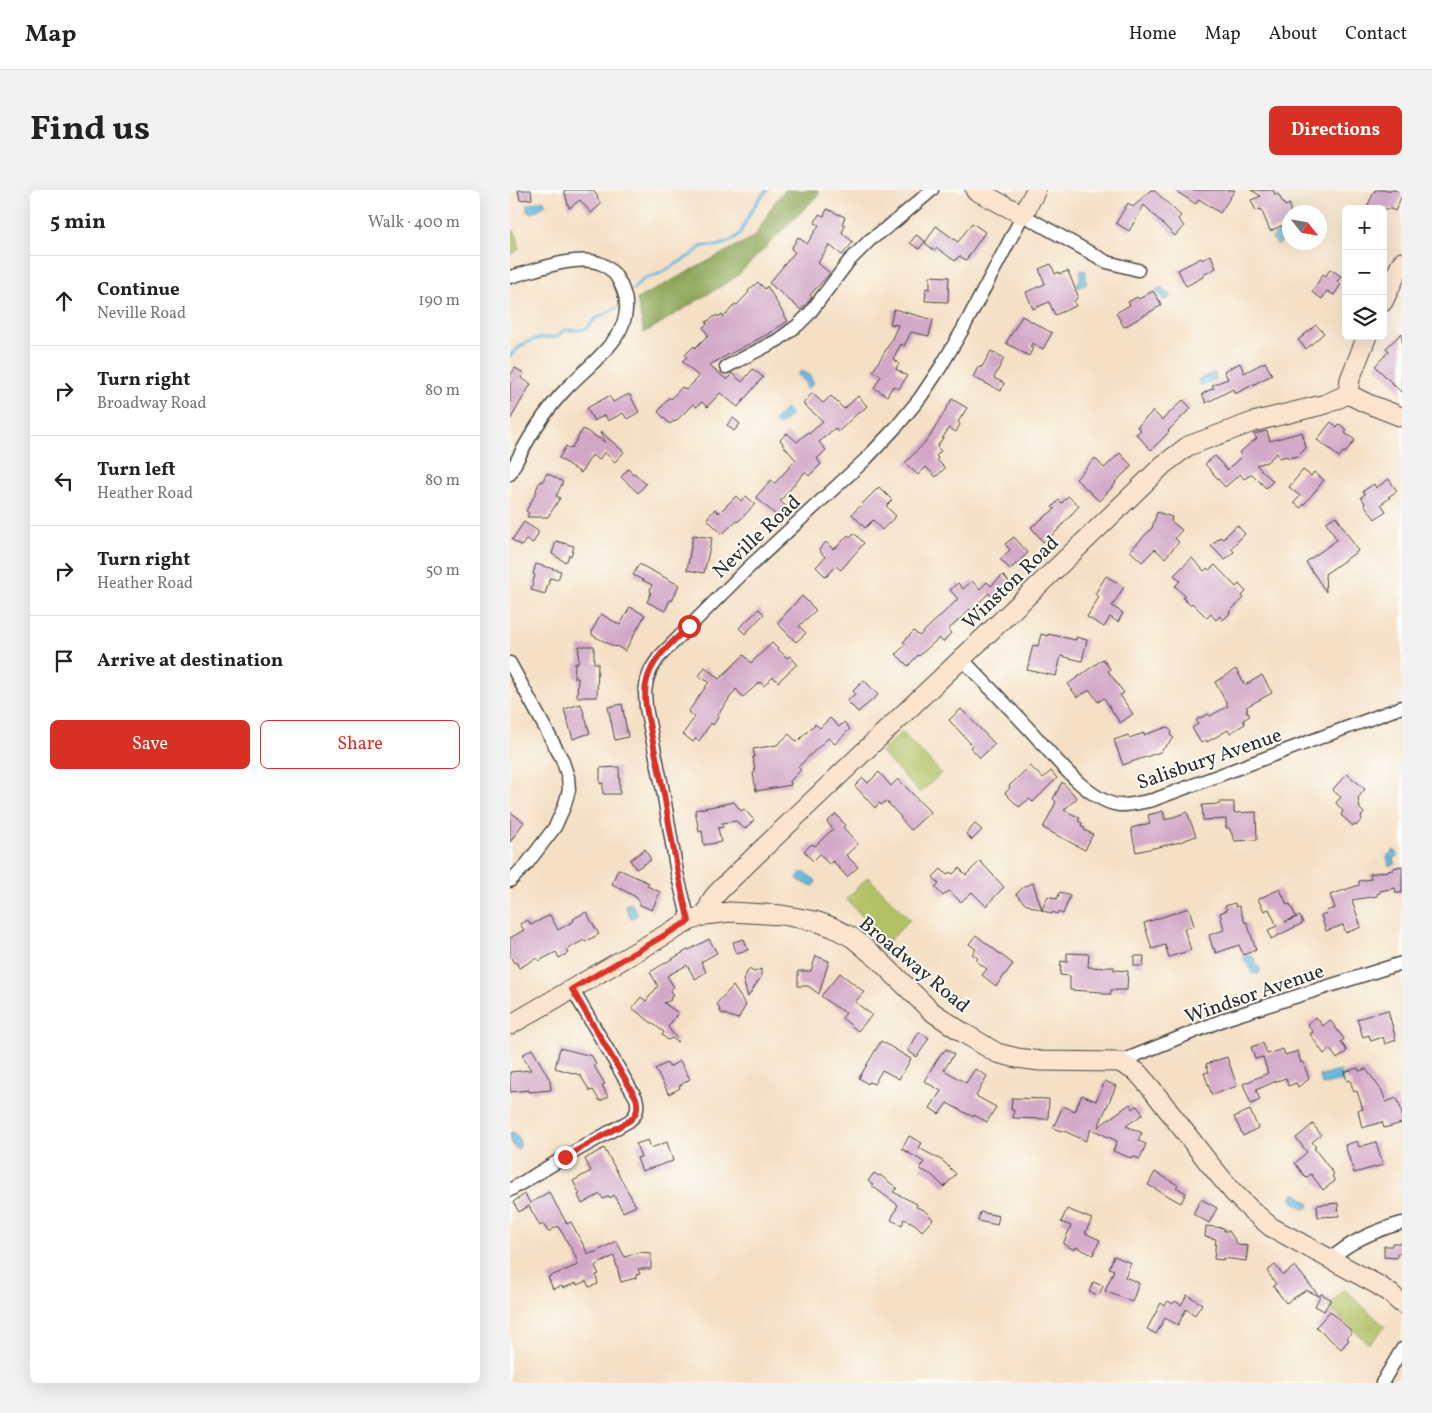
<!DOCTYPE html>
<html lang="en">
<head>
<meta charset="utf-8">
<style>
	:root { --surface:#fff; --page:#f2f2f2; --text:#222; --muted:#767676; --line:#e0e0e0; --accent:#d93025 }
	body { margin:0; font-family:Vollkorn,serif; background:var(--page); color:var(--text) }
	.controls { position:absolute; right:15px; top:15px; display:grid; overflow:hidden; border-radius:8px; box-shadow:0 5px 20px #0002 }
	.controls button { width:45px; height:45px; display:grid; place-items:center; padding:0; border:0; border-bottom:1px solid var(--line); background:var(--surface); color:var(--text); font:25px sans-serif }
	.compass { position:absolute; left:772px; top:15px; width:45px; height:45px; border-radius:50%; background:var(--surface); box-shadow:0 5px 20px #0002; rotate:121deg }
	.stop { position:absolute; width:15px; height:15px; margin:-11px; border:4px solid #d93025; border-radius:50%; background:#fff }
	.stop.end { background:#d93025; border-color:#fff; box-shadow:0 1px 5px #0008 }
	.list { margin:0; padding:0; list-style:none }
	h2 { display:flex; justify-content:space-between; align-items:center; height:65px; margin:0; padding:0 20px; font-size:21px }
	h2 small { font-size:16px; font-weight:400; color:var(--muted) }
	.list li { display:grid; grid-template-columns:32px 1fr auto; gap:15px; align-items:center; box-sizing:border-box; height:90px; padding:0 20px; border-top:1px solid var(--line) }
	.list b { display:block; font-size:19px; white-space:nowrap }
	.list p { margin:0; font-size:16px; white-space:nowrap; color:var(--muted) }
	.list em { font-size:16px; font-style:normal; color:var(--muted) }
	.actions { display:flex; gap:10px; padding:15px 20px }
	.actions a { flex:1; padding:11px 0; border:1px solid var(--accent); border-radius:8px; text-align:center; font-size:18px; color:var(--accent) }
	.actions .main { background:var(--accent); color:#fff }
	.icon { flex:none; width:28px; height:28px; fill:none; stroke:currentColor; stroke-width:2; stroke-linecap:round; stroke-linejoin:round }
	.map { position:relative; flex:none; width:892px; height:1193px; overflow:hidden; border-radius:8px }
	header { display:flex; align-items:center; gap:30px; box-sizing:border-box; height:70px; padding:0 25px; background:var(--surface); border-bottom:1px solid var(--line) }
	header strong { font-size:24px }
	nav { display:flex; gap:28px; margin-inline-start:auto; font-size:18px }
	.intro { display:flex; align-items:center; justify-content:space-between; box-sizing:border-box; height:120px; padding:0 30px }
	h1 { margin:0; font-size:35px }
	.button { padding:12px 22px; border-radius:8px; background:var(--accent); color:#fff; font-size:18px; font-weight:700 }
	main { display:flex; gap:30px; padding:0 30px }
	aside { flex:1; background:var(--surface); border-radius:8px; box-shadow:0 5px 20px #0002 }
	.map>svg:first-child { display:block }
	.green { fill:#b1c163; stroke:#6e7647 }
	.forest { fill:#8ca759; stroke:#5c6942 }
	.water { fill:#62b8df; stroke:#467285 }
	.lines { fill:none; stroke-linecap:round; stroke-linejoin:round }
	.stream { stroke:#62b8df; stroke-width:3 }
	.building { fill:#d2a7c7 }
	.street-casing { stroke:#494642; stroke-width:15 }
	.secondary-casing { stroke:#494642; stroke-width:21 }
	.street { stroke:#fff; stroke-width:12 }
	.secondary { stroke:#fbe5cf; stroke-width:19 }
	.route { stroke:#d93025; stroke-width:6 }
	.labels { text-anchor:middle; stroke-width:4; stroke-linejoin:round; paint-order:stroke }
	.street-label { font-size:20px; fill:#2b2b2b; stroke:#fdfcf7 }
</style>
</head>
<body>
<header>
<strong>Map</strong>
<nav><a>Home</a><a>Map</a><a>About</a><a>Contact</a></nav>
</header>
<div class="intro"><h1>Find us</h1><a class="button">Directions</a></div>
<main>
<aside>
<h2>5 min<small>Walk · 400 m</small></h2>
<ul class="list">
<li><svg class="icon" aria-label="ahead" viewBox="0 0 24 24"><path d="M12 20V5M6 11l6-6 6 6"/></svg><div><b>Continue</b><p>Neville Road</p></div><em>190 m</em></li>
<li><svg class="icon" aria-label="right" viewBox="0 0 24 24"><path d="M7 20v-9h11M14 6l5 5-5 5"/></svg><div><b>Turn right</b><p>Broadway Road</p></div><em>80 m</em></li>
<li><svg class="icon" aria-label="left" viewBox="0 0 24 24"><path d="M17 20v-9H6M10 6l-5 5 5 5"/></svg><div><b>Turn left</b><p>Heather Road</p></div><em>80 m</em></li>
<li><svg class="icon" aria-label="right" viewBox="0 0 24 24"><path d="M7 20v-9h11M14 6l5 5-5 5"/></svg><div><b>Turn right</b><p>Heather Road</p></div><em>50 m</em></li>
<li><svg class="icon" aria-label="arrive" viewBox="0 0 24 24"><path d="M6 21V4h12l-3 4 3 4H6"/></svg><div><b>Arrive at destination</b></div></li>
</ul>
<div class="actions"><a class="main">Save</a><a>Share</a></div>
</aside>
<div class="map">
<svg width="892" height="1193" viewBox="0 0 892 1193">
	<rect width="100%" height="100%" fill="#fdfcf7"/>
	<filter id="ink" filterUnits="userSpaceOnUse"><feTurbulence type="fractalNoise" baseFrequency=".02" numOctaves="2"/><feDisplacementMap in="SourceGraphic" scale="10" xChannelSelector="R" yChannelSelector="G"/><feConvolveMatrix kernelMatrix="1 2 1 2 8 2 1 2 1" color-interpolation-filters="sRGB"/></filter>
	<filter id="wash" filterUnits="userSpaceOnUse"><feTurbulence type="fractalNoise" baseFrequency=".0096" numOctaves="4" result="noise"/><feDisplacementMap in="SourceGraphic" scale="20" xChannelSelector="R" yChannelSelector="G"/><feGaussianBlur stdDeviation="1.12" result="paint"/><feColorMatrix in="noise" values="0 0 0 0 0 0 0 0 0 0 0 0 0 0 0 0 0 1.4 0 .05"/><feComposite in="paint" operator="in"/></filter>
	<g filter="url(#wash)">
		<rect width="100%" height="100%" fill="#f5e0c5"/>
		<path class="green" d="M0,38C8,43 8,51 9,59L0,65Z
			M392,542L431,583L410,603L371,562Z
			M358,687L400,730L378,752L336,709Z
			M834,1099L875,1137L859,1154L818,1117Z"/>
		<path class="forest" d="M275,0H307L310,3L226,87L134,143L127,109L245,46L264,13Z"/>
		<path class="water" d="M33,10L36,15L23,23L17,22V15Z
			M774,39L776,44L770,54H767L762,49L765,45Z
			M571,80L576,81V95H573L568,98L567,94L570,89Z
			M651,97L658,104H660L662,107H659L655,111L646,100Z
			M291,181L299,185L304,193L298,198H297L294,191L287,185Z
			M703,183H705V186L706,188V190L697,194L690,195L688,190L689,189Z
			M276,218L282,224L270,236L264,232Z
			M884,660L888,665L883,669L884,672H885L886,674L879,676L877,666Z
			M290,683H296L306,691L304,696L296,694L287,689Z
			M121,713L126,721L127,722V725L121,729L115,715Z
			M740,765L744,768L745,773L750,778V782L748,784L742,783L739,776L733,769L734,767Z
			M831,881L833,891L812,895L810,885Z
			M3,942C7,944 11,952 10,956L8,959L5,958L0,950V943Z
			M784,1004H787L799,1013V1017L794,1019L783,1011L782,1007Z"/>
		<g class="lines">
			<path class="stream" d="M123,99L133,89L147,85L183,64L192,56H207L221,51L230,44L238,27L249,9L257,0
				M0,166C16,149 24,148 47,147L54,140H69L77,138L85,129L106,118"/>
		</g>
		<g id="blocks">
			<path class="building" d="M8,0H21L22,9L10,10Z
				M54,0H83L88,7L87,8L91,14L81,23L70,10L59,18Z
				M641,0H644L671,26L668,29L674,36L665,46L634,15L619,41L606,33L618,13L623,17Z
				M664,0H725L710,23L689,9L686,14Z
				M741,0H763L765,5L768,4L775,16L780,14V32L760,41L751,19L746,21L741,10L751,6Z
				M865,0H892V5L885,21L881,19H856Z
				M317,19L335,27L332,34L335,35L332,43L343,52L332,65L319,55L308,73L320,83L300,105L302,107L291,120L259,93L285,62L281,59L288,47L297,54L309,35L305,33L309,24L314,26Z
				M462,33L475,42L456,70L449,66L445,71L427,58L425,61L415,53L426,36L448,52Z
				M406,45L415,51L409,59L400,53Z
				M701,65L706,78L693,85V87L676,96L668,80L691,68L692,70Z
				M541,74L545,84L549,82V84L558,81L568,106L564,112L566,116L545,125L539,112L523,119L516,102L535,94L529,79Z
				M820,79L831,86L827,92L831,94L824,105L817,101L812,109L802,102L813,84L816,86Z
				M420,86L439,87L438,112L415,111L416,98L420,99Z
				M248,92L255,99L257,96L278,131L256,145L199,175L217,190L222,183L232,192L243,179L253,187L228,217L210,203L197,217L192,212L186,217L183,214L165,232L164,231L160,234L148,222L159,207L161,209L172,197L176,200L189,187L172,171L177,167L175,165L184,156L185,158L198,145L193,137L197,134L196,132L207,125L208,127L212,124L214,127L225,114L227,115L239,102L238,101Z
				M643,101L652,115L614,137L606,123L620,115L618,112L627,107L629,109Z
				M384,119L423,130L419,146L401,142L394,156L391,154L383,169L389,173L386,179L397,186L389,199L383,196L377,206L364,198L371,186L363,181L380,153L388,135L380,134Z
				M512,126L542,143L533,159L522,153L520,157L523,158L519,166L496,153Z
				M806,135L814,143L796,159L788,150Z
				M892,143V203L865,176L879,161L876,158Z
				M481,161L494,168L484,188L494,193L491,201L463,187L468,177L470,178L471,176L472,177Z
				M755,172L762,185L725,204L723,199L696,213L692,204L704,198L702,195L718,189L714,181L730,173L734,183Z
				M5,178L14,183L11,188L21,194L0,230V186Z
				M302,203L313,213L321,206L334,219L348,206L357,216L350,223L349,222L328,242L325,238L309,252L316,260L307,269L311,274L299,286L295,282L270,311L279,319L270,329L246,307L261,290L265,293L286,270L272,254L273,253L270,250L277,243L287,252L298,242L299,244L313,231L293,214Z
				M117,205H120L129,222L117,229L113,223L98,231L95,225L84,231L77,218L99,206L103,212Z
				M442,209L457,218L448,232L450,234L446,242L439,238L427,257L431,261L426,266L428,268L427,270L435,278L426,287L416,277L408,285L395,273L419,248Z
				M673,210L681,218L658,241L659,242L641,260L626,244L631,240L627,237L643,221L652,230Z
				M223,228L230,234L224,241L217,235Z
				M821,232L827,237L829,234L837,240L835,243L845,250L835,263L833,262L829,267L821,261V259H820L807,250Z
				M73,239L95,252L90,243L91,242L114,262L105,272L94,262L89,270L82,265L71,283L49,268L56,256L61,259Z
				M757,241L760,251L792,242L796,258L788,266L778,268L777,266L769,268L767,263L757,272L746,275L763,291L756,298L742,284L734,289L730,284L715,297L695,274L705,266L717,280L732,266L729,263L747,248L743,244Z
				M610,263L622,276L605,292L606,293L589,311L566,289L585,268L594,278Z
				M118,279L123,284L124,283L136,294L128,303L111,287Z
				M793,280L801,286L804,282L814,290L791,318L784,313L790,306L779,297Z
				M37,283L53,292L46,306L50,308L38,327H17L19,323L16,321L27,301L26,300L30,291L32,292Z
				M879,289L887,301L878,307L880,308L871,314L876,321L865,329L854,314L855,313L851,307L855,304L853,301L864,294L866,298Z
				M369,297L382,310L376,316L386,326L372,340L363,330L355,338L342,324Z
				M226,306L231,311L236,306L245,314L229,331L225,332L212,344L197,329L198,328V327L205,319L209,323Z
				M558,306L569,316L546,342L533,352L521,337L545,319L542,317L549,310L552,313Z
				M647,322L662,327L661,331L672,340L665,348L669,352L655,368L645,359L632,372L620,361L642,338Z
				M826,326L848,361L815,384L816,402L796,372L827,350L816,332Z
				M14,332L28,341V344L23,353L16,349L12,356L2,350Z
				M727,335L735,344L721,358L724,362L715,370L701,356L710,347L713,349Z
				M344,343L354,353L331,380L326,376L316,387L306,377L315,367L309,360L316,352L323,359L325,357L326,358L338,345L340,347Z
				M183,345L202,348L194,383L177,380Z
				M504,347L518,363L500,379L490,369L500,360L495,354Z
				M46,351L64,356L61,366L59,365L57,371H55V372L42,364Z
				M682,368L694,381L697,378L699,380L705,375L726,397L729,394L736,402L732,406L734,408L719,422L720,423L713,430L710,426L706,430L701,424L697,428L682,413L680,415L673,408L675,406L665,396L670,391L664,385Z
				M26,374L51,381L48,390L40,388L35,404L21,400L25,385L23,384Z
				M129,374L169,395L162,411L160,410L155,421L137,412L141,403L140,400L142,395L123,385Z
				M493,385L500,393L484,409L479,403L461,420L460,419L438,440L441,443L433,452L429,448L409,466L408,465L398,476L386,464L396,454L393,452L404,441L409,446L448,409L440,400L448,393L453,399L462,391L470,399L477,392L481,396Z
				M596,386L614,397L602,416L613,423L608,432L600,427L594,437L577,427L589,407L585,404Z
				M292,406L306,420L289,436L296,443L286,452L267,433Z
				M120,417L135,425L115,461L106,456L105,457L82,445V441L91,424L110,435Z
				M249,419L254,424L235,444L229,438Z
				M531,444L538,446V444L566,450V447L577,450L572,471L551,466L546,486L517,480L523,455L528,456Z
				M262,453L277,468L280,466L287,474L268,492L263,487L254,496L250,492L233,507L226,499L207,526H209L203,535L201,533L189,551L185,549L183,552L173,544L185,527L178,522L199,492L189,486L195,477L209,489L234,465L241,473Z
				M69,456H84V473H88L87,507H67L68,488H64L65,473H68Z
				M593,469L600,479L598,481L614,503L610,505L623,524L610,533L594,508L588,512L580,500L567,507L558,494Z
				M726,479L735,495L752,485L762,503L736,517L738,519L736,520L740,526L733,530L735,534L720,543L718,540L697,552L696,550L691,553L682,538L688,534L686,530L698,524L700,526L718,516L705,492Z
				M354,490L368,505L348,522L337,511L345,504L343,501Z
				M71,514L80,543L63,549L54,519Z
				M112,514L118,547L105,550L98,517Z
				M451,519L485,554L470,568L460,557L462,555L439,530Z
				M320,528L329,537L334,532L340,539L325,554L318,548L288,577L291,580L280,591L281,595L246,601L243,583L245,582L243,567H245L243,559L267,555L279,544L287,552L305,534L310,538Z
				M657,537L662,542L660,545L664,548L650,562L613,575L604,550L618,545L619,548L634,543V545Z
				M520,576L533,588L541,581L547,588L523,612L519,609L509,617L495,603L500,598L499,596Z
				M109,577L110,604H93V593L90,594V578Z
				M369,582L381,596L388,589L420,622L401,640L390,628L391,627L376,611L371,615L369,613L365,618L345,596L353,588L358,593Z
				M837,584L855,599L848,608L850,619L854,623L851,627L852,629L846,636L844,634L843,636L831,625L833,621L826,613L831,607L822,600Z
				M552,592L567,608L554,620L570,628L568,631L572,633L571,636L575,638L574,640L583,644L575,660L533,638L546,612L543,609Z
				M224,612L231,621L234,619L244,630L235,639L226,631L212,633L213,637L208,638L211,652L194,655L192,641L189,642L185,620Z
				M710,612H724V623L746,622L747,650L725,651L719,638H716V629L693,630L692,615L710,614Z
				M653,621L655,630L677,622L686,646L670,652L626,662L621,638L640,633L638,625Z
				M0,622L14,632L0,652Z
				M326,624L335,635L333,637L348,654L336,665L348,677L337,687L323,671L319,674L310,664L303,671L294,661L302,654L305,656L323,639L317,632Z
				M465,634L472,640L462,650L456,644Z
				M135,659L141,670L126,679L120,670Z
				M470,671L494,697L476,716L462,702L451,712L439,701L433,706L425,697L429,694L423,687L431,679L437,685L440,682L443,684L449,678L456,685Z
				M892,676V703H886L885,698L870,701V703L867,704V706L842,710L851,737L836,743L833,735L816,741L811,725L817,723L816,721L825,718L820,705L849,695V691L861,689L860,684L883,680V678Z
				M108,679L139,693L137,696L150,702L142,720L130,715L126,707L102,694Z
				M523,693L532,720L538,706L547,709L550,702L560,706L553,724L548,722L547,724L543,722L542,724L515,714L506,704L515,696Z
				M770,699L777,715L780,714L786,727L775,732L790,726L793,733L761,749L758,740L767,736L759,719L754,721L748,709Z
				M725,713L726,717L729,716L735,733L737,732L746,760L733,765L729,755L706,763L704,758L703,759L699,745L714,740L710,723L717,720L715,716Z
				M679,718L684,736L674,739L681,760L659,767L655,755L642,759L634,733Z
				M76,722L89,744L75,752L74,750L56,760L58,763L49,768L46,762L29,771L27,768L9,778L6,772L4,773L0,766V748L14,740L10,734L18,730L21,735L40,725L48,740L64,731L63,729Z
				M466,745L503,774L486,796L472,785L477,779L466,771L468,768L462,764L466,759L459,754Z
				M199,749L207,763L191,772L196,782L185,789L177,775L157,786L164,797L160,800L163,806L160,808L161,810L154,813L168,823L158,837L168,851L167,852L162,848L158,850L152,845L154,842L122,818L131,807L136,811L148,796L140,782L179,759V760Z
				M234,749L238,760L226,763L223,752Z
				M557,763L579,764L578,777L595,778V777H604V780L618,781L617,800H601V804H592V802L560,800V786L550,785L551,771L557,772Z
				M306,766L319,771L309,804L298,796H288V781H301Z
				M624,766H634L633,776H624Z
				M239,779L244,782L251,779V787L238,807L233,790Z
				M330,783L354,802L345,812L362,825L348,841L332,828L336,823L320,813L311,806Z
				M223,796L236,815L228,829L211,823L207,813Z
				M878,820L886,850L875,854L873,847L861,851L859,845L853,847L847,829Z
				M806,827L813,836L820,830L834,849L831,852L837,861L827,869L820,859L814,864L800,844L803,842L797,834Z
				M409,842L419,848L407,867L398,861Z
				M371,851L401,869L389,889L372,880L364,894L359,892L358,894L349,888Z
				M753,853L757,864L773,859L775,865L788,861L791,873L793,872L799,889L788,897L786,893L778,896L776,888L764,892L746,900L750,910L741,914L733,894L758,883L753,867L745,869L741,857Z
				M50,858L82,866L86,874L84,876L95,894L92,895L98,907L90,911L83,900L80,901L70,885L45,878Z
				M22,859L40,890L41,900L19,902V900L0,902V882L21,880L12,865Z
				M436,859L444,864L434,880L456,893L465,879L477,886L466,906L486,917L477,932L464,925L463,927L437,913L429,924L420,918L431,901L414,891L432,862L433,863Z
				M717,867L727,896L702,905L694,883L699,882L696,874Z
				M170,871L180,889L169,896L170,898L159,904L145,879L157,873L159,877Z
				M848,878L849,881L856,879L872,901L876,912L887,908L892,922V933L874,938L872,932L852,938L848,920L853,919L847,901L844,902L840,890L837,891L834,882Z
				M595,891L606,896L588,937L620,914L623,919L627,916L633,924L616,936L632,943L628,951L636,954L630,969L622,966L621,968L603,961L607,951L581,939L576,951L552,940L551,941L543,938L553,916L565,921L572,905L586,911Z
				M502,908L539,909L538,929L503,928L504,920H501Z
				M740,920L748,938L733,946L724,927Z
				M803,934L811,945L802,952L806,957L804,958L824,984L822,986L825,991L813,1000L801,984L796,988L785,973L797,962L786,948Z
				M399,946L412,953L409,958L433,971L446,984L434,997L422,985L410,979L414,972L392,959Z
				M138,950L141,958L157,952L163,971L132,981L127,968L131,967L126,954Z
				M847,951L849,957L866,952L873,975L844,983L835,955Z
				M94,958L126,1016L113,1022L104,1005L100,1008L99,1006L93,1009L90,1004L72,1014L68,1005L70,1004L63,991L81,981L75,969Z
				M645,982L668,995L666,997L676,1003L671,1013L638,995Z
				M364,983L369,986L370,985L387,998L383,1002L407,1014L406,1017L414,1020L423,1029L412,1041L405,1034L394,1029L392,1035L381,1030L388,1015L362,996L363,995L358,991Z
				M39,1002L57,1034L61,1032L78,1064L86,1062L106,1051L115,1067L129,1062L141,1063V1079H128L130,1084L126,1085V1088L111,1092L104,1066L85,1076L89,1084L86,1085L88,1094L79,1097L76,1091L67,1095L66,1093L53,1098L52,1096L43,1099L38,1087L68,1075L65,1065L48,1036L38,1042L33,1034L30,1036L19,1016L9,1022L3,1012L15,1004L20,1013Z
				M691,1009L707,1018L699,1033L683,1024Z
				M828,1013L829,1026L808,1027L807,1015Z
				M557,1019L582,1029L575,1043L590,1050L583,1065L566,1057L565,1060L553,1054L561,1036L551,1032Z
				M470,1022L489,1026L487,1035L468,1031Z
				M696,1036L714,1038V1041H719L728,1055L738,1056L736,1071L713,1068V1070L704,1069L706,1049L695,1047Z
				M882,1053H892V1063H887V1068L874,1067V1056H882Z
				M604,1066L621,1073L615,1087L629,1093L622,1112L595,1101L604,1080L599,1078Z
				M765,1075L773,1085L785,1076L809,1106L796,1100L776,1113L763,1096L766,1094L757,1081Z
				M583,1092L593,1096L589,1105L579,1102Z
				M811,1104L821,1109L814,1121L805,1116Z
				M677,1105L692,1114L685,1125L676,1119L668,1135L655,1128L646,1144L637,1139L651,1113L655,1116L658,1111L663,1114L665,1111L671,1115Z
				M820,1121L842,1142L837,1148L839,1150L831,1159L806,1137Z"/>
		</g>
	</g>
	<g filter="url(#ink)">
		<use href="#blocks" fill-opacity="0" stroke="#494642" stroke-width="1"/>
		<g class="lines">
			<defs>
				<path id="street" d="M0,87C23,81 66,64 89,73C101,77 109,89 113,100C119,114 116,131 108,144C96,164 72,182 56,199C32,224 15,253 0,284
					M216,177L268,150L288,135L299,124L339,71L360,50L383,33L422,0
					M452,469C474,492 496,514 518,538C540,561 576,611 609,615C620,616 632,612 643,610L892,517
					M0,473L52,569L58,587L59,600L54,617L45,637L16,675L0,691
					M179,731L167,683L153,601L136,518L135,502L137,490L141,479L149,467L237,379L355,270L388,235L410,208L430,178L453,139L513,25L597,72L628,80
					M609,872L718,828L892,773
					M0,1000L55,967L119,931C127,925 129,918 126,908L62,799
					M821,1069C840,1051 867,1040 892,1033
					M872,1193L892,1159"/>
				<path id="secondary" d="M465,0L513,25L526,0
					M873,112L892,72
					M838,204L840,189L857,146
					M838,204L856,213L892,227
					M195,725L203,708L210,700C357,557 507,418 653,275L678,256L743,232L816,214L838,204
					M0,835L179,731L195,725L220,722L272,725L305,731L322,737L343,748L369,770L421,821L452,842L487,863L507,868L530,871L609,872L627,882L641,898L698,972L723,1002L740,1019L761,1037L868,1095L881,1104L892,1114"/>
			</defs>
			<use href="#street" class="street-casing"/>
			<use href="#secondary" class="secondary-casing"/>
			<use href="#street" class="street"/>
			<use href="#secondary" class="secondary"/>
		</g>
	</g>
	<g class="lines" filter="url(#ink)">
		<path class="route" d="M55,967L119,931C127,925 129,918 126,908L62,799L179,731C167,687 161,643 153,599C149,580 145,561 141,543C138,526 132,507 137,490C143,467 163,452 179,436"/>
	</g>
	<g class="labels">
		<g class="street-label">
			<text transform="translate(246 346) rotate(-43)" y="7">Neville Road</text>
			<text transform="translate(500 392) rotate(-44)" y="7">Winston Road</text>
			<text transform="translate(699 568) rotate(-19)" y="7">Salisbury Avenue</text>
			<text transform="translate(405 774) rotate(40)" y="7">Broadway Road</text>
			<text transform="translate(744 803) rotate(-19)" y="7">Windsor Avenue</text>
		</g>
	</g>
</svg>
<div class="controls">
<button>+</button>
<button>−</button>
<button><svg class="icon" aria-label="layers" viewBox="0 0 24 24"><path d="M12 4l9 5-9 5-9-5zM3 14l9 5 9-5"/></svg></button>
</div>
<svg class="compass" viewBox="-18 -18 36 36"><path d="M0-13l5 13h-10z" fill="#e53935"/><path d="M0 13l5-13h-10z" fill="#767676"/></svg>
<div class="stop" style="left:179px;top:436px"></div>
<div class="stop end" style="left:55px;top:967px"></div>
</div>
</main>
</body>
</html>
